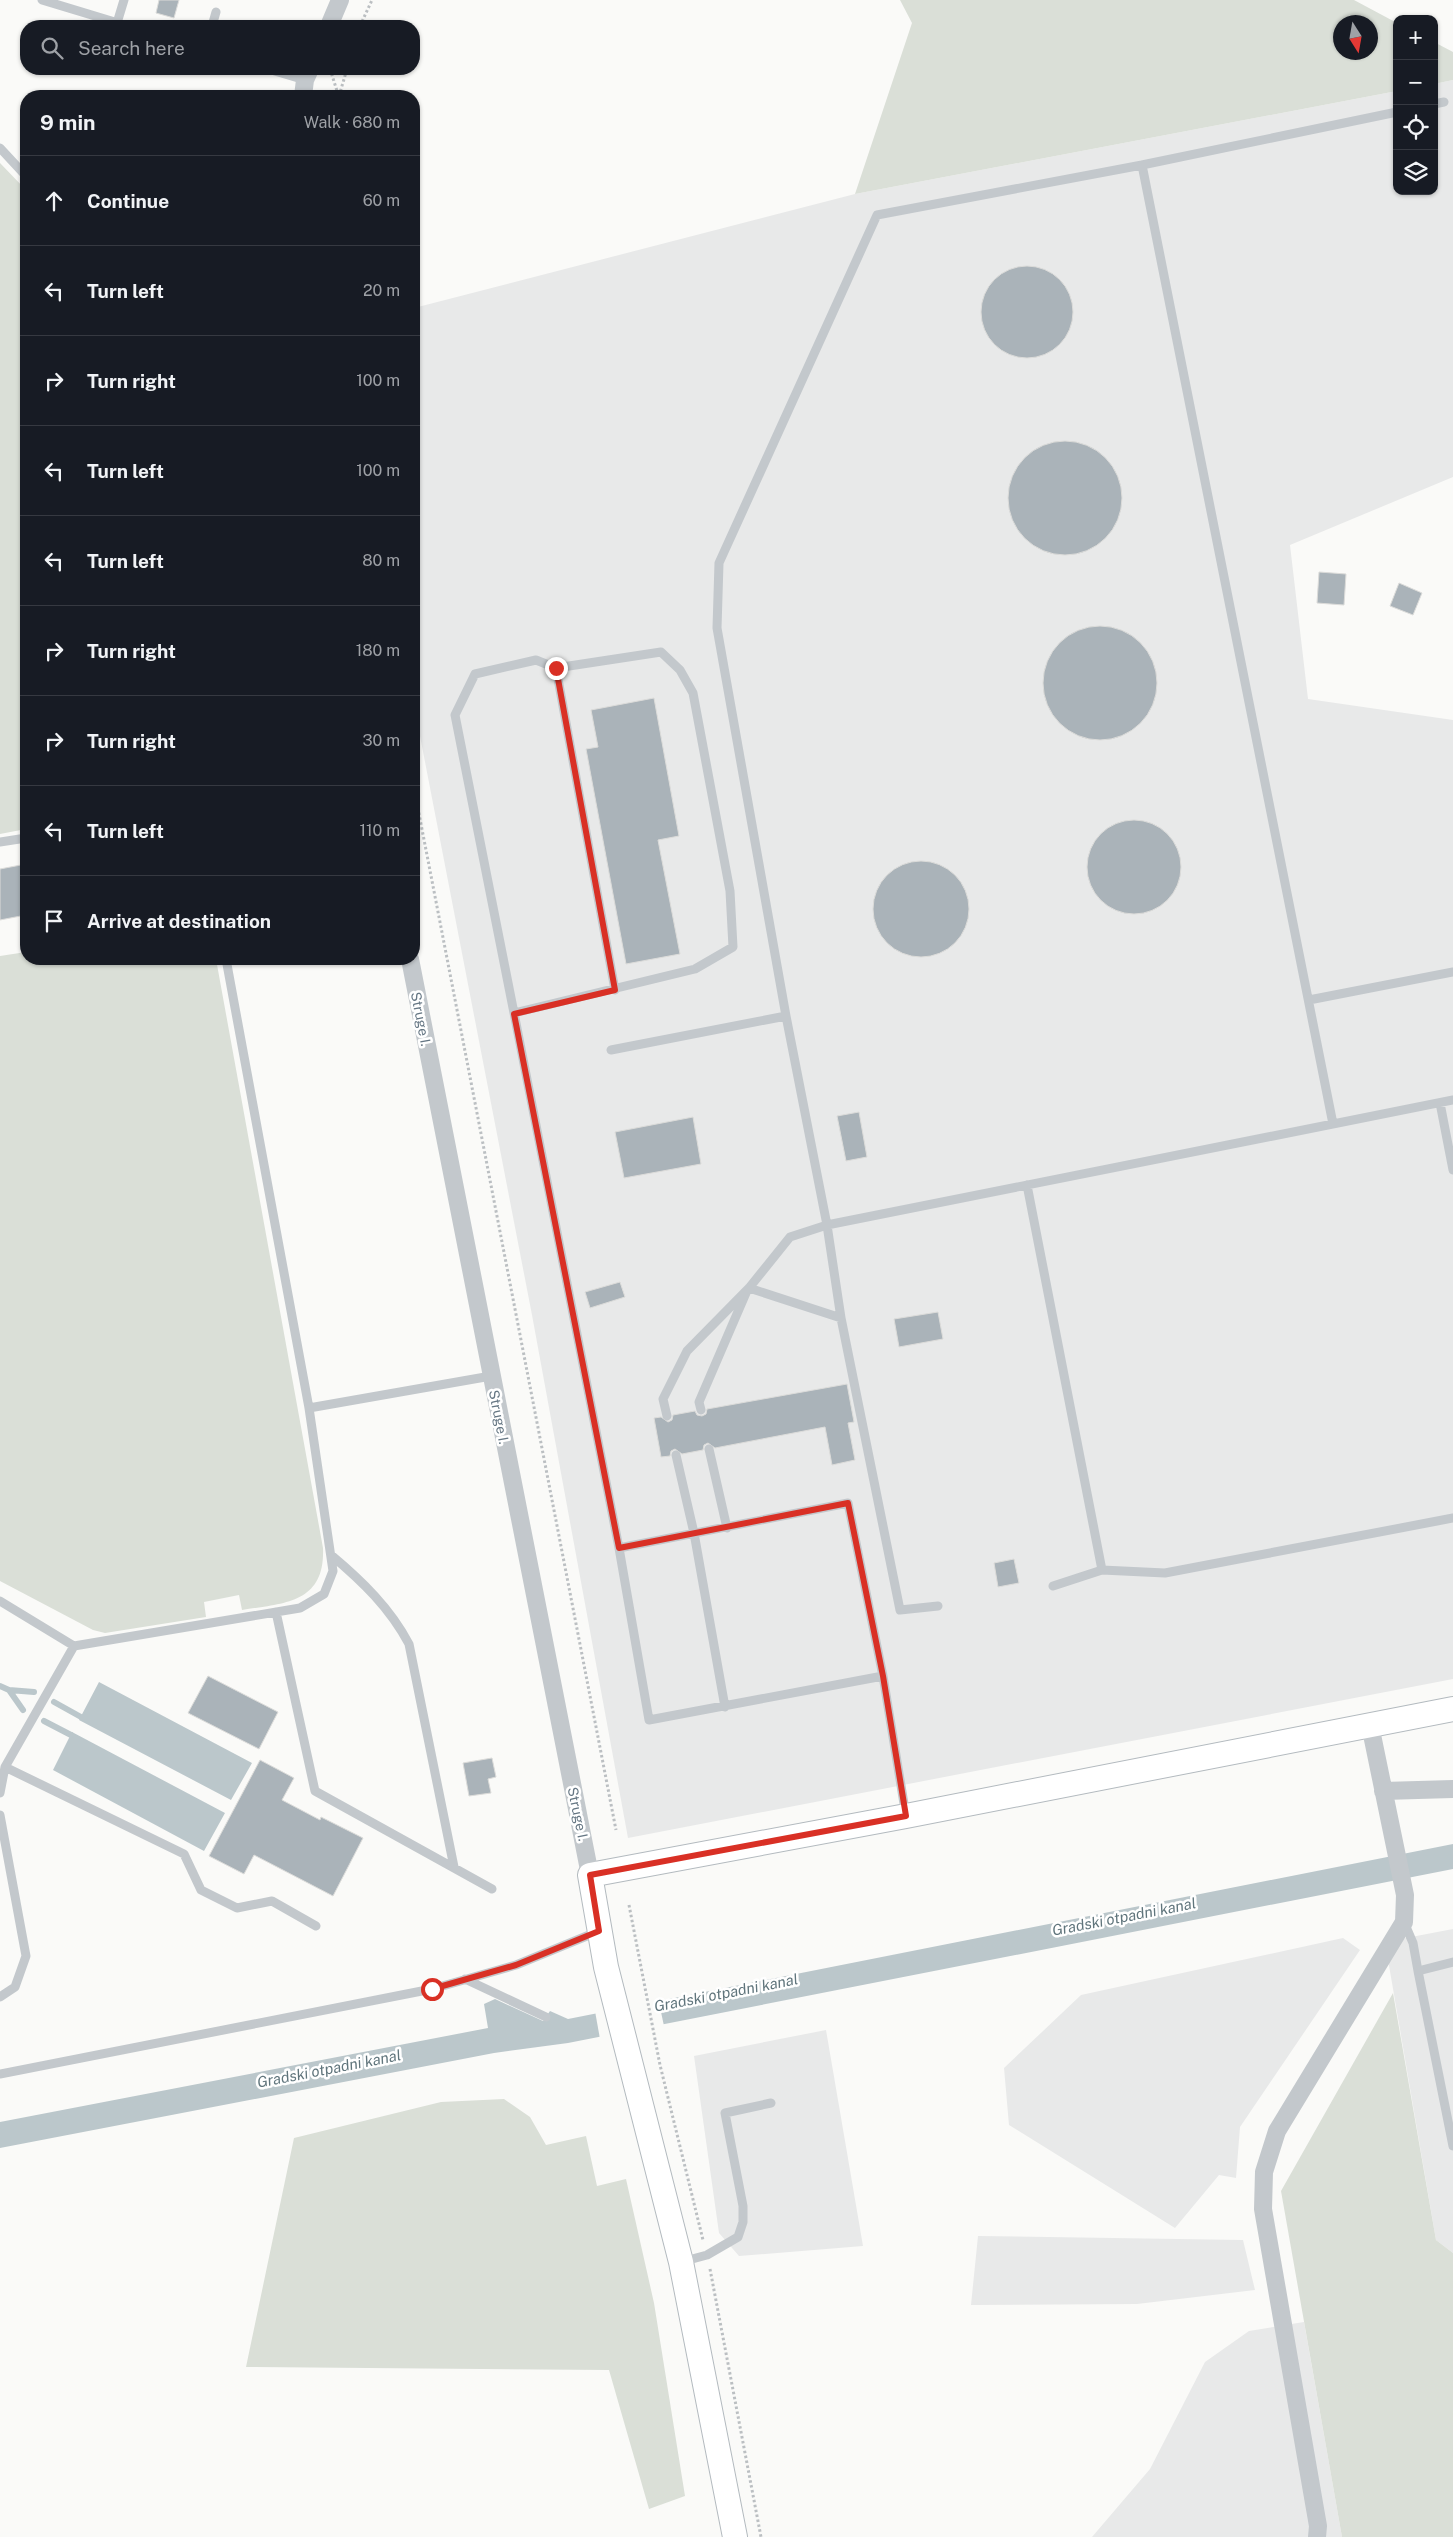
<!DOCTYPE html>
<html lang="en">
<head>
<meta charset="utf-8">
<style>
	:root { --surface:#171b24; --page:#20242c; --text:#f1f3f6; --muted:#9ea1a6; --line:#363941 }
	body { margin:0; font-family:"Public Sans",sans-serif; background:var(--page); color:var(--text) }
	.controls { position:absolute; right:15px; top:15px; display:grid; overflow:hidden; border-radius:10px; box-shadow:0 1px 4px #0004 }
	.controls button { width:45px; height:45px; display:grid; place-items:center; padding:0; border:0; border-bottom:1px solid var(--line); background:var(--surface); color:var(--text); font:25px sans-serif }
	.compass { position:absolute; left:1333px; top:15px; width:45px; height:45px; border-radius:50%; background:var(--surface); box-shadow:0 1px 4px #0004; rotate:169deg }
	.stop { position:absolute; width:15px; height:15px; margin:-11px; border:4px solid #d93025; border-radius:50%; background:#fff }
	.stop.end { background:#d93025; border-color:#fff; box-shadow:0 1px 5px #0008 }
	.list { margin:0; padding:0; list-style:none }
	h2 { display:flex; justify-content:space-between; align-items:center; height:65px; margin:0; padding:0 20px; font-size:21px }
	h2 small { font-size:16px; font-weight:400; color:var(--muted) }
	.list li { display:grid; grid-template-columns:32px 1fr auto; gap:15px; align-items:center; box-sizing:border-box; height:90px; padding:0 20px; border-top:1px solid var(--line) }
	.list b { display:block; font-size:19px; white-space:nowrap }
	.list em { font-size:16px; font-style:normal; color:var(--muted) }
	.icon { flex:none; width:28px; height:28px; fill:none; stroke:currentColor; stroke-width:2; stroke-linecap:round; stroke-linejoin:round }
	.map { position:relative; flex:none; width:1453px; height:2537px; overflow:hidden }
	.search { position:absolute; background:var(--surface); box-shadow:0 1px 4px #0004; left:20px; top:20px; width:400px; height:55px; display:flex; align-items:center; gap:12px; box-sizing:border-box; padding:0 18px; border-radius:20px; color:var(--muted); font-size:19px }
	.panel { position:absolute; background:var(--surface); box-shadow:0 1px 4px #0004; left:20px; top:90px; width:400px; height:875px; border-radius:20px }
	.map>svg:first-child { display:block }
	.built { fill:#e8e9e9 }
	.green { fill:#dadfd7; fill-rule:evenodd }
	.water { fill:#bbc7cb }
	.pier { fill:#fafaf8 }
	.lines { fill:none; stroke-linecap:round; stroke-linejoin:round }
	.stream { stroke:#bbc7cb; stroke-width:6 }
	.building { fill:#aab3b9; stroke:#dcdcda }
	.secondary-casing { stroke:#b3babf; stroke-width:26 }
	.path { stroke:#bbbfc2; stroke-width:3; stroke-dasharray:2.5 2.5; stroke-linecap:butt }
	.lane { stroke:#c3c8cc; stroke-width:9 }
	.street { stroke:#c3c8cc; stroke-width:18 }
	.secondary { stroke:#fff; stroke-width:24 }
	.route { stroke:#d93025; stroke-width:6 }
	.labels { text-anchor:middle; stroke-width:5; stroke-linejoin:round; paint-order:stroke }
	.street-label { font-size:14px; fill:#657683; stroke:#fff }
	.water-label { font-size:15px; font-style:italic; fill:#60757c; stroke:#fff }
</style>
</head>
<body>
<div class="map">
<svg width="1453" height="2537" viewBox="0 0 1453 2537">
	<rect width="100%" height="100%" fill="#fafaf8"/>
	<path class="built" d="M1453,80V477L1290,545L1308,699L1453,720V1679L628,1838L532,1315L414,705V308L855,194L1397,91V191H1434V84Z
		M1453,1929V2253L1436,2240L1385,1942Z
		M1343,1938L1360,1950L1240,2127L1236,2178L1219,2175L1175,2228L1009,2125L1004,2068L1081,1995Z
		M826,2030L863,2246L739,2256L719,2233L694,2056Z
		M978,2236L1243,2240L1255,2290L1137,2304L971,2305Z
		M1304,2322L1342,2537H1092L1150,2469L1205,2362L1249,2331Z"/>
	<path class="green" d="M900,0H1354L1397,23V91L855,194L912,23ZM1340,22H1370V52H1340Z
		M1434,42L1453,52V80L1434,84Z
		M0,163L26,190V829L0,834Z
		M26,952V959H216L323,1548C325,1603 285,1603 242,1610L239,1595L204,1602L206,1617L105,1633L93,1630L0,1581V956Z
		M1393,1993L1436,2240L1453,2253V2537H1342L1281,2191Z
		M504,2099L530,2117L546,2145L586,2136L597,2186L626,2179L654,2303L685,2496L649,2509L609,2370L246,2367L294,2138L441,2102Z"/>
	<path class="water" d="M99,1682L252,1763L231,1800L79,1720Z
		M72,1732L225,1813L204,1851L53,1770Z
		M1453,1844V1869L568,2043L494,2053L0,2148V2122L488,2028L484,2004L495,1999L543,2021L550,2011L568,2019Z"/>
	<path class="pier" d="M658,1998L664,2026L600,2039L595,2011Z"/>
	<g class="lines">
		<path class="stream" d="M0,1686L9,1690L23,1710
			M9,1690L34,1692
			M54,1702L81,1717
			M44,1721L71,1735"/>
	</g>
	<path class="building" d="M159,0H179L174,18L156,13Z
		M981 312a46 46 0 1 1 92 0a46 46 0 1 1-92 0Z
		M1008 498a57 57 0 1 1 114 0a57 57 0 1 1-114 0Z
		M1319,572L1346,574L1344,605L1317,603Z
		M1399,583L1422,593L1413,615L1390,606Z
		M1043 683a57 57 0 1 1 114 0a57 57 0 1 1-114 0Z
		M654,698L679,836L658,840L680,954L626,964L586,749L598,747L591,710Z
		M1087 867a47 47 0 1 1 94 0a47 47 0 1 1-94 0Z
		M873 909a48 48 0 1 1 96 0a48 48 0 1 1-96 0Z
		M26,864V915L0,920V869Z
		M859,1112L867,1157L846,1161L837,1116Z
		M693,1117L701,1164L624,1178L615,1132Z
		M620,1282L625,1297L590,1308L585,1292Z
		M938,1312L943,1339L899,1347L894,1319Z
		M847,1384L854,1422L848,1423L855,1460L832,1465L825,1427L715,1448L708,1443L704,1445L703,1450L682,1454L675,1449L671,1451L670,1456L661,1457L654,1418L661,1417L668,1422L672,1420L673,1415L695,1411L697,1415L702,1416L706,1414L707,1409Z
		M1014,1559L1019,1583L998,1587L994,1563Z
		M208,1676L278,1712L259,1749L188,1713Z
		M492,1758L496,1777L488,1779L491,1793L469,1796L463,1763Z
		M260,1760L294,1778L282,1800L320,1820L321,1817L363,1838L333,1896L254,1855L244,1874L209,1856Z"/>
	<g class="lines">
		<defs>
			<path id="secondary" d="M735,2537L681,2262L606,1967L590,1875L906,1816L1453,1709"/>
		</defs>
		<use href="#secondary" class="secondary-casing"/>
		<path class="path" d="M360,26L372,0
			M330,69L338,94
			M339,96L347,69
			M414,788L616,1830
			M629,1905L660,2065L703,2240
			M710,2269L761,2537"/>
		<path class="lane" d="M42,0L128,26
			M117,23L124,0
			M212,26L216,12
			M268,69L305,80
			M1434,104L1444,102
			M0,148L26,176
			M1142,165L1397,112
			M556,668L615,990
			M0,842L26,838
			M226,959L309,1408
			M1309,1000L1453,972
			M514,1013L455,715L475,674L536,660L556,668L661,652L680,670L693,693L730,891L733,947L695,969L514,1013L619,1548L848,1503L883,1676L906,1816
			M786,1016L717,628L719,563L877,215L1142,165L1333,1124
			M611,1050L786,1016L827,1225L841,1318L900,1610L938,1606
			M1440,1103L1453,1170
			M1027,1185L1102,1570L1165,1573L1453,1518
			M749,1288L841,1318
			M701,1410L699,1402L746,1293
			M667,1416L663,1399L687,1351L749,1288L790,1237L827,1225L1453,1100
			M709,1449L727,1528
			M676,1455L694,1533L725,1707
			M619,1548L649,1720L883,1676
			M331,1555C362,1581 390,1608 409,1644L454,1867
			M1053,1586L1102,1570
			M0,1601L74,1646
			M276,1612L315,1791L492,1889
			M5,1767L184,1854L201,1890L237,1908L272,1901L316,1926
			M0,1793L5,1767L74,1646L300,1608L324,1594L333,1571L309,1408L491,1376
			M0,1815L26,1956L15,1987L0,1997
			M1404,1922L1413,1943L1418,1971
			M1453,1962L1418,1971L1453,2146
			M465,1979L546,2017
			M0,2074L432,1989L516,1965L599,1931
			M681,2262L707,2255L738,2237L743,2222V2206L725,2113L771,2103"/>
		<path class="street" d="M329,26L340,0
			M303,96L305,80L310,69
			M410,959L590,1875
			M1383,1791L1453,1789
			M1317,2537L1318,2526L1263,2209L1264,2172L1277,2131L1404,1922L1405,1895L1370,1725"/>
		<use href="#secondary" class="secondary"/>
	</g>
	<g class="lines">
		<path class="route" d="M432,1989L516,1965L599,1931L590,1875L906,1816L883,1676L848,1503L619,1548L514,1014L615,990L556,668"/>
	</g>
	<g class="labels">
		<g class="street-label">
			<text transform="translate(421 1019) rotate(79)" y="5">Struge I.</text>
			<text transform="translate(499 1417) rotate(79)" y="5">Struge I.</text>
			<text transform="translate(578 1814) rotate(78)" y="5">Struge I.</text>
		</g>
		<g class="water-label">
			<text transform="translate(1124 1917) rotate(-11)" y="5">Gradski otpadni kanal</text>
			<text transform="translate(726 1993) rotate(-11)" y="5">Gradski otpadni kanal</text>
			<text transform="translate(329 2069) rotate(-11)" y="5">Gradski otpadni kanal</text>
		</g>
	</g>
</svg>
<div class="controls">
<button>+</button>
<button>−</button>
<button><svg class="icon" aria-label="locate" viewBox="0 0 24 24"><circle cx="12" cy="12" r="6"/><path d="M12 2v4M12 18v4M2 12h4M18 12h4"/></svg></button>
<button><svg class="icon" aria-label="layers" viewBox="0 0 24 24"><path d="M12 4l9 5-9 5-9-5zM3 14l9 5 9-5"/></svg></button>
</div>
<svg class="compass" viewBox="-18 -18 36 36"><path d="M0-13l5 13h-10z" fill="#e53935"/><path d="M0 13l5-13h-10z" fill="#9ea1a6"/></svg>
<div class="stop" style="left:432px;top:1989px"></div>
<div class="stop end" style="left:556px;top:668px"></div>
<div class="search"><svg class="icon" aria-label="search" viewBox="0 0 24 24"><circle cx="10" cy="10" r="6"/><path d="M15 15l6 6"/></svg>Search here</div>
<section class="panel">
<h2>9 min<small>Walk · 680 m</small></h2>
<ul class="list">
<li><svg class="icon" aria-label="ahead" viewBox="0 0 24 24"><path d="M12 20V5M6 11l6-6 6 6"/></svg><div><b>Continue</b></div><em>60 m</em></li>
<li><svg class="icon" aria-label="left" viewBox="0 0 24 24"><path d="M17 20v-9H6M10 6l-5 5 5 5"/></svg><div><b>Turn left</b></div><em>20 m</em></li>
<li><svg class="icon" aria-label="right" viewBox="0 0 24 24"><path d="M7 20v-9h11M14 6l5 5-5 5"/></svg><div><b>Turn right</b></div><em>100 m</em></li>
<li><svg class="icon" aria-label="left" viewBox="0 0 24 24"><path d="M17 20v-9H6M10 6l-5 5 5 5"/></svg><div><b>Turn left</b></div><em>100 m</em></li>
<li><svg class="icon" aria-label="left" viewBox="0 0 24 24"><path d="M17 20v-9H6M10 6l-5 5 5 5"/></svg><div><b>Turn left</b></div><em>80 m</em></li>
<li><svg class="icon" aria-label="right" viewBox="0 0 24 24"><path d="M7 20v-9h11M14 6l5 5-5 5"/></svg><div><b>Turn right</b></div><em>180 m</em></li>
<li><svg class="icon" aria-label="right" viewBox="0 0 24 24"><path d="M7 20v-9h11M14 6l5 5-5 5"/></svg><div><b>Turn right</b></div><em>30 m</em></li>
<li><svg class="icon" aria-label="left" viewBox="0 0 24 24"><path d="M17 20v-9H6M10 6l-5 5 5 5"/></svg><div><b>Turn left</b></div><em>110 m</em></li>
<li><svg class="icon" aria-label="arrive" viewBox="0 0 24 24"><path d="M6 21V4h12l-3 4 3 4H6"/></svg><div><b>Arrive at destination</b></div></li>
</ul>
</section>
</div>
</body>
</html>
